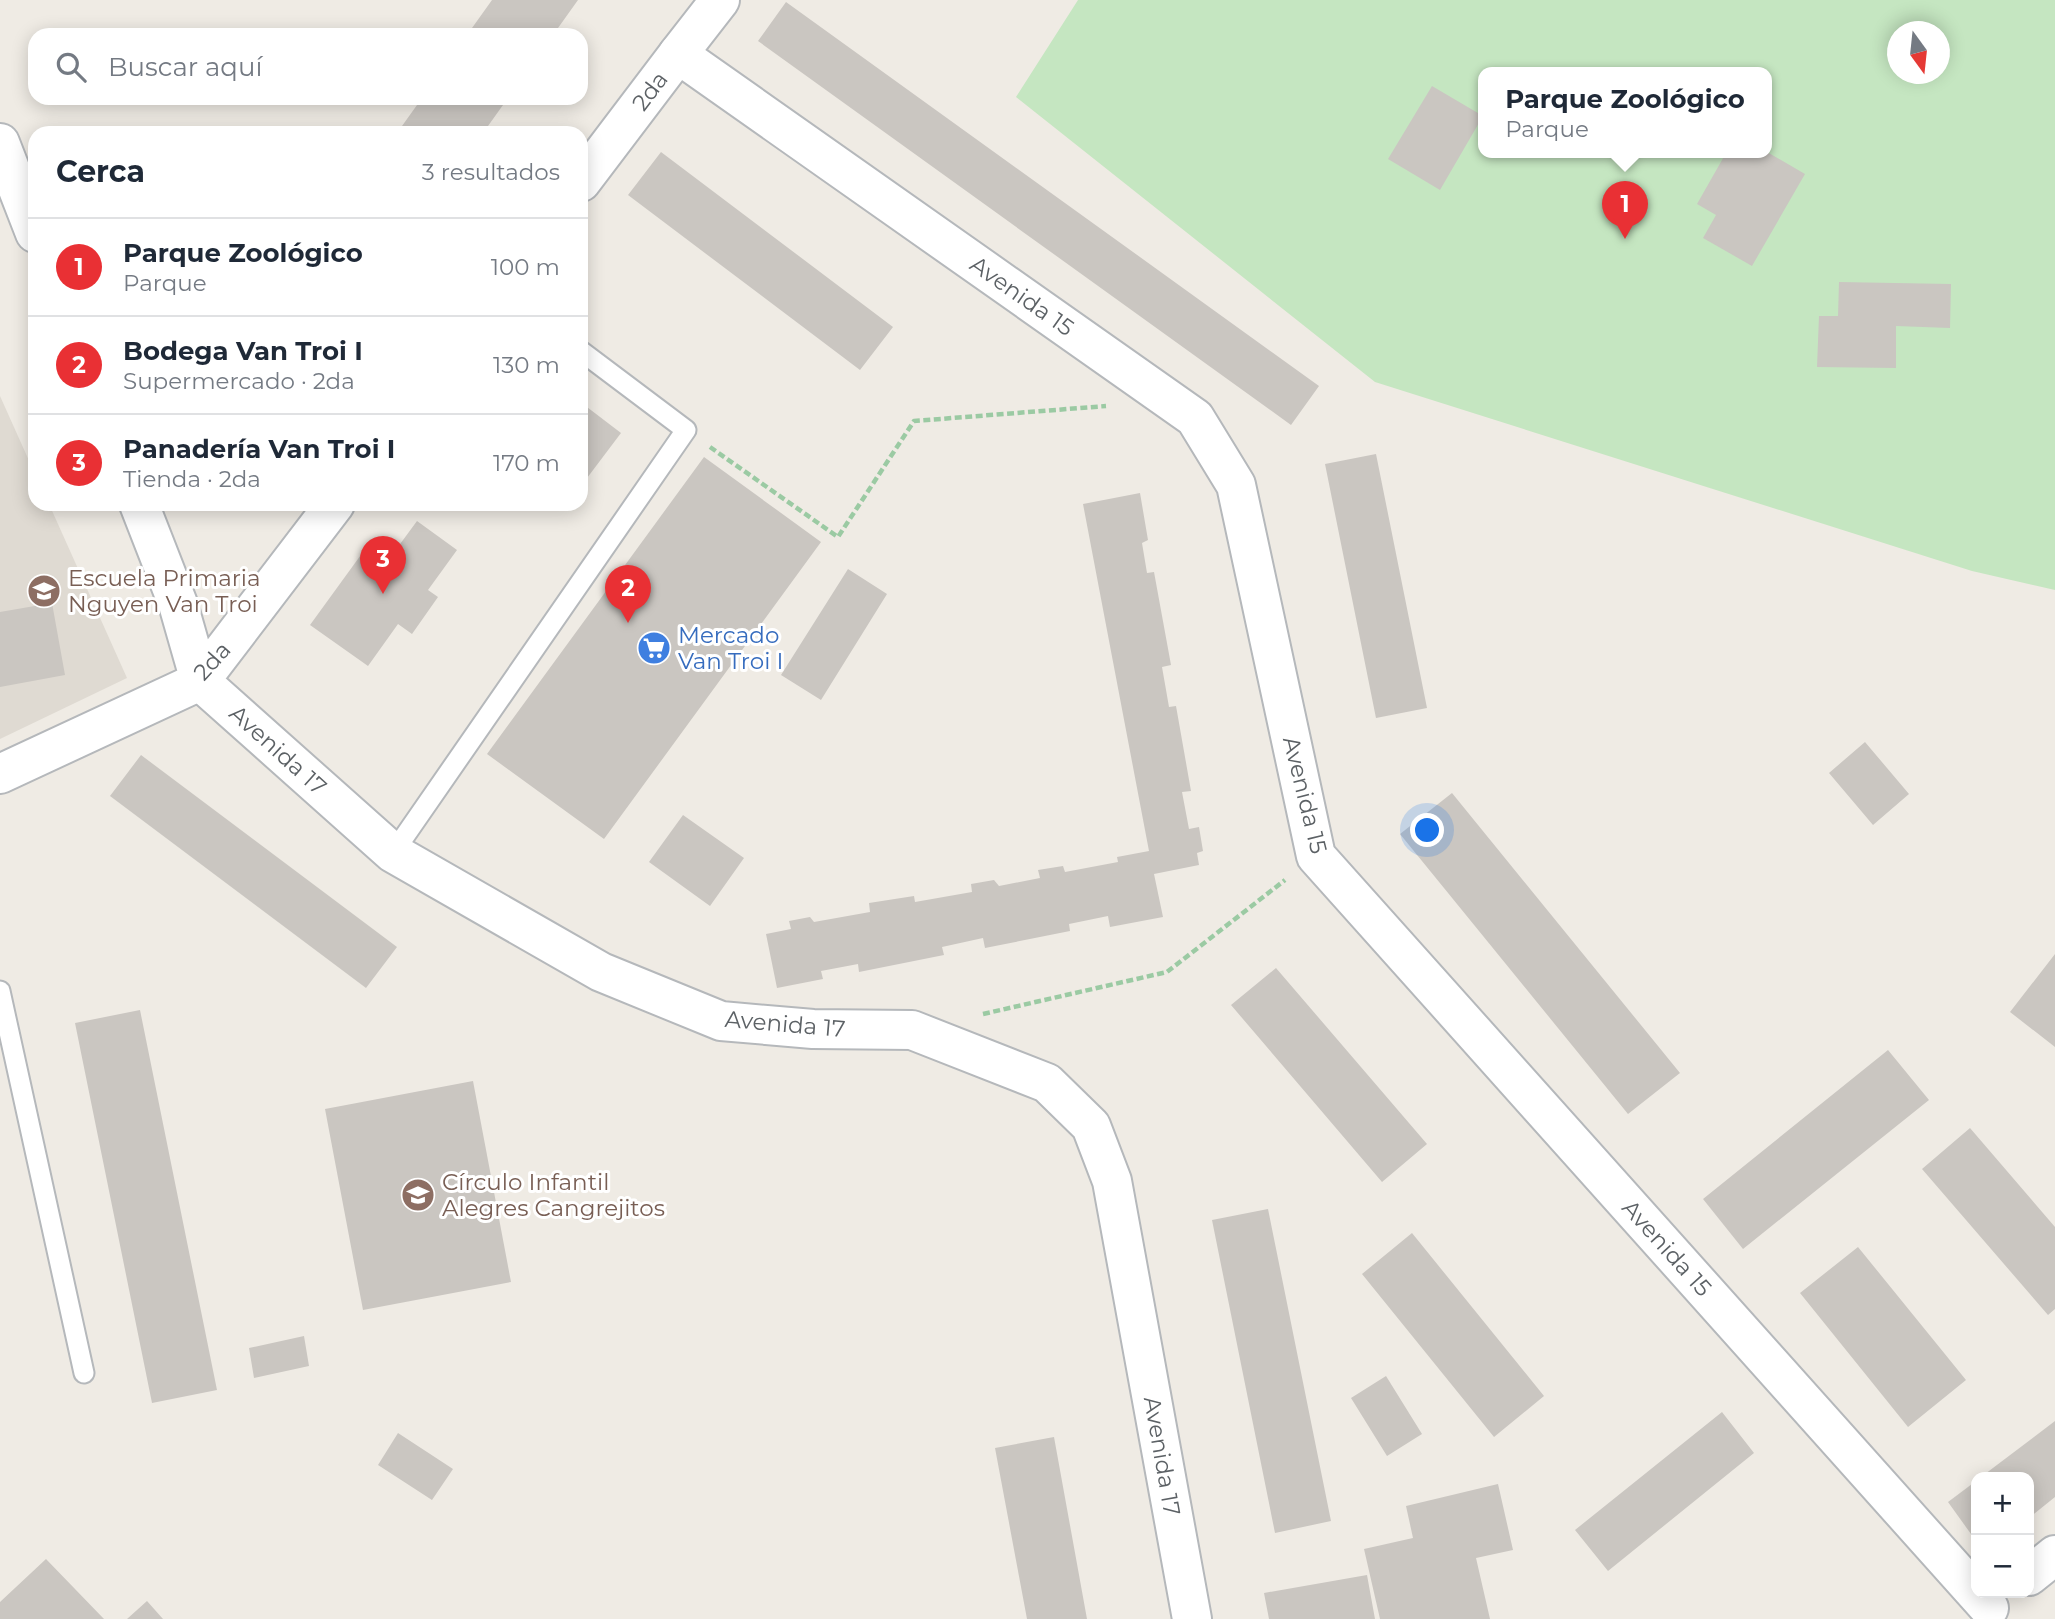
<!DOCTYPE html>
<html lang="es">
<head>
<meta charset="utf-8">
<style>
	:root { --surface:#fff; --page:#f2f2f3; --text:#1f2937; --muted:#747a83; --line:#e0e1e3; --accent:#e93034 }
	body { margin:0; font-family:Montserrat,sans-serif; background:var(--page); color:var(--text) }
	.controls { position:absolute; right:21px; bottom:21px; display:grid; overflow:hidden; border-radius:14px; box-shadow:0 4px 18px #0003 }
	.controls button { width:63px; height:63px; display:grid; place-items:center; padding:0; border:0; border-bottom:2px solid var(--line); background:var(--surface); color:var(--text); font:35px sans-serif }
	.compass { position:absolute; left:1887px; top:21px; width:63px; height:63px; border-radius:50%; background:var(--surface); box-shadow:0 4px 18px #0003; rotate:165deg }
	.you { position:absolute; left:1428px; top:831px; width:24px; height:24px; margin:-18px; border:5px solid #fff; border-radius:50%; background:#1a73e8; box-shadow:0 0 0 10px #1a73e833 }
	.badge { display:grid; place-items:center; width:46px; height:46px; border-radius:50%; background:var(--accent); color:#fff; font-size:23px; font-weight:700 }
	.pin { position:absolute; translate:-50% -58px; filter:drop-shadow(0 2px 4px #0008) }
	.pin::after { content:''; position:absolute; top:37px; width:24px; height:21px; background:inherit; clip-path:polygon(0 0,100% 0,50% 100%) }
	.popup { position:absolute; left:1478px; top:67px; width:294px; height:91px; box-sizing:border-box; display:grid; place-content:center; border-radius:14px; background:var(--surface); filter:drop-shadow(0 2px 5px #0005); font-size:23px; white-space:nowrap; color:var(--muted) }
	.popup b { font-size:26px; color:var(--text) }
	.popup::after { content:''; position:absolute; left:50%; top:100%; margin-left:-14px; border:14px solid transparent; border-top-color:var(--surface) }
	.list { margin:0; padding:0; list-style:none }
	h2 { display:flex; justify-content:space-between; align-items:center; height:91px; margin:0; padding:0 28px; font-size:30px }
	h2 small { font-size:23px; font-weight:400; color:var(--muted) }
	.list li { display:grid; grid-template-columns:46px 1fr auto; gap:21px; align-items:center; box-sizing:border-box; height:98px; padding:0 28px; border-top:2px solid var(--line) }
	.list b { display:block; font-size:26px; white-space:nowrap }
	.list p { margin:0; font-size:23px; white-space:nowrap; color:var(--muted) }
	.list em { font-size:23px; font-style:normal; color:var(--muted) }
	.icon { flex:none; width:38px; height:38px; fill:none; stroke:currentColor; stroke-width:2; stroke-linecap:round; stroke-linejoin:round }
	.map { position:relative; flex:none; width:2055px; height:1619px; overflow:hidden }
	.search { position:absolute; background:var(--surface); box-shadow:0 4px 18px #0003; left:28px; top:28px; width:560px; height:77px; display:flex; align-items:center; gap:18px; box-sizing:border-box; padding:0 24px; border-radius:21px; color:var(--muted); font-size:26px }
	.panel { position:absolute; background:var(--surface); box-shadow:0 4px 18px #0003; left:28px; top:126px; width:560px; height:385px; border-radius:21px }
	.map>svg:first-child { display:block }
	.education { fill:#dfdad2 }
	.green { fill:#c5e6c1; fill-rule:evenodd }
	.building { fill:#cac6c1 }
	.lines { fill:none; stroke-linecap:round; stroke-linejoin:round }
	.service-casing { stroke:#b5b8bb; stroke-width:23 }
	.minor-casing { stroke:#b5b8bb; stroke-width:42 }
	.tertiary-casing { stroke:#b5b8bb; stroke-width:42 }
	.path { stroke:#9bcaa3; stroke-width:4.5; stroke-dasharray:7 3.5; stroke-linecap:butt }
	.service { stroke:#fff; stroke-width:19 }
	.minor { stroke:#fff; stroke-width:38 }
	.tertiary { stroke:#fff; stroke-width:38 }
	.labels { text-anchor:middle; stroke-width:6; stroke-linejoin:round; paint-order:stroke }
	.street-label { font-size:23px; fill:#5c6165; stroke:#fff }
	.education-label { font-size:23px; fill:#785e54; stroke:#fff; text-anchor:start }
	.shop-label { font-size:23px; fill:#366cbe; stroke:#fff; text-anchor:start }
</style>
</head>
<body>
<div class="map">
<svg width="2055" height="1619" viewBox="0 0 2055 1619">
	<rect width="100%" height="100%" fill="#efebe4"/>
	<path class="education" d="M0,396L35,474V504H49L127,678L0,739Z"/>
	<path class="green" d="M1078,0H2055V590L1972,571L1375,382L1016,97ZM1898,32H1940V74H1898ZM1483,73H1767V153H1483Z"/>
	<path class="building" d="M492,0H578L553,35H467Z
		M786,2L1319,386L1291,425L758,41Z
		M1432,86L1483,116L1440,190L1388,159Z
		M422,98H508L483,133H397Z
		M661,152L893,327L860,370L628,195Z
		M1767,152L1805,174L1752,266L1703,238L1716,215L1697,204L1726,153Z
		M1839,282L1951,284L1950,328L1896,326V368L1817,367L1819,316H1838Z
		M583,404L621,433L581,486V406Z
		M1376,454L1427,708L1376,718L1325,464Z
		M704,457L821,542L604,839L487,754Z
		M1140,493L1148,540L1142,543L1147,573L1154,572L1171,665L1162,667L1169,707L1176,706L1191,791L1182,792L1189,829L1199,827L1203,851L1197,853L1199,865L1154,874L1163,917L1110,927L1108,916L1069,924L1070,931L985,948L983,938L942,947L944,955L859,972L858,964L821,971L823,979L777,988L766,934L791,929L789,921L810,917L814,922L870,912L869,903L914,896L915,902L972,892L971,884L994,880L999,886L1040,878L1038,870L1063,866L1065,872L1118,862L1117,857L1149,851L1083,504Z
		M417,521L457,550L428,590L438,597L412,634L398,624L368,666L310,625L371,541L392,555Z
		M848,569L887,594L821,700L781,675Z
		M52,603L65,675L0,687V612Z
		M1865,742L1909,794L1873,825L1829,773Z
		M141,755L397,947L366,988L110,796Z
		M1452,793L1680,1073L1628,1114L1400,834Z
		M683,815L744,858L710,906L649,862Z
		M2055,954V1047L2010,1012Z
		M1276,968L1427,1144L1382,1182L1231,1005Z
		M140,1010L217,1390L152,1403L75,1023Z
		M1888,1050L1929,1100L1743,1249L1703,1199Z
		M473,1081L511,1282L363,1310L325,1109Z
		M1970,1128L2055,1227V1309L2048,1315L1922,1169Z
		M1268,1209L1331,1521L1275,1533L1212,1220Z
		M1412,1233L1544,1396L1494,1437L1362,1274Z
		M1858,1247L1966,1380L1908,1427L1800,1293Z
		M304,1336L309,1366L254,1378L249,1348Z
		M1386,1376L1422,1434L1387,1456L1351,1398Z
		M1722,1412L1754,1453L1608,1571L1575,1530Z
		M2055,1421V1497L2029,1518V1477H1981Z
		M398,1433L453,1469L432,1500L378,1465Z
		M1054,1437L1087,1619H1027L995,1448Z
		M1976,1481V1541L1948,1502Z
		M1498,1484L1513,1550L1476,1558L1490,1619H1380L1364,1549L1413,1538L1406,1506Z
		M46,1559L104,1619H0V1602Z
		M1367,1575L1375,1619H1269L1264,1593Z
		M147,1601L163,1619H127Z"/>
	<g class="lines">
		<defs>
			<path id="service" d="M393,853L686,430L581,351
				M0,991L84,1373"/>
			<path id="minor" d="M0,143L35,233
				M581,182L678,54
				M139,504L178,604L200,681L393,853L601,972L721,1021L813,1029L912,1030L1047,1083L1091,1126L1112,1181L1192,1619
				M0,774L200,681L335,504"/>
			<path id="tertiary" d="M720,0L678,54L1195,418L1236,485L1316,856L1989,1608
				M2029,1576L2055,1555"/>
		</defs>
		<use href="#service" class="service-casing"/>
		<use href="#minor" class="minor-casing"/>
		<use href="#tertiary" class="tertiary-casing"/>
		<path class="path" d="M710,447L838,537L914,421L1106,406
			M983,1014L1167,972L1285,880"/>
		<use href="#service" class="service"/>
		<use href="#minor" class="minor"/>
		<use href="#tertiary" class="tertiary"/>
	</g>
	<defs>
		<symbol id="school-disc" viewBox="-11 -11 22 22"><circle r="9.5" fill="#8d6e63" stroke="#fff"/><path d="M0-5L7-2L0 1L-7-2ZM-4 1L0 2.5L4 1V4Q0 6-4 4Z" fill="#fff"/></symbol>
		<symbol id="supermarket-disc" viewBox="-11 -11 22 22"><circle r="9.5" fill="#3f7fe0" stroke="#fff"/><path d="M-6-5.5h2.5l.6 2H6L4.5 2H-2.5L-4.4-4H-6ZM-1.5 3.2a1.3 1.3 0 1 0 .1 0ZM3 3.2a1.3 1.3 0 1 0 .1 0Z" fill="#fff"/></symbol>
	</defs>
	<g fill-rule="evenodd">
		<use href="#school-disc" x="25" y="572" width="38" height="38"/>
		<use href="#supermarket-disc" x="635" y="629" width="38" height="38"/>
		<use href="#school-disc" x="399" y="1176" width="38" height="38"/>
	</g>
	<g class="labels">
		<g class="street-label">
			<text transform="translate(650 91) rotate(-53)" y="8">2da</text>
			<text transform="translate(1022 296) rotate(35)" y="8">Avenida 15</text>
			<text transform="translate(212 661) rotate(-48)" y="8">2da</text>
			<text transform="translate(278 750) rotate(42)" y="8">Avenida 17</text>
			<text transform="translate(1305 795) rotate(76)" y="8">Avenida 15</text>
			<text transform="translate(785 1024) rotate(5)" y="8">Avenida 17</text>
			<text transform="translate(1667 1248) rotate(48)" y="8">Avenida 15</text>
			<text transform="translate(1162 1456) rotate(80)" y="8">Avenida 17</text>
		</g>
		<g class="education-label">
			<text x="68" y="586">Escuela Primaria<tspan x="68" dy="26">Nguyen Van Troi</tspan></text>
			<text x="442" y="1190">Círculo Infantil<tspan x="442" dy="26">Alegres Cangrejitos</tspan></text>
		</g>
		<g class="shop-label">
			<text x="678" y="643">Mercado<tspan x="678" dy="26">Van Troi I</tspan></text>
		</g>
	</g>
</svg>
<div class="controls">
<button>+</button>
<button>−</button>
</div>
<svg class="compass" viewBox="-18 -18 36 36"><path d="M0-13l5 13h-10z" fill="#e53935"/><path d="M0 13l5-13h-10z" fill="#747a83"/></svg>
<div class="you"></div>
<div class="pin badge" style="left:1625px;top:239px">1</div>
<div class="popup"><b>Parque Zoológico</b>Parque</div>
<div class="pin badge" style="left:628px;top:623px">2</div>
<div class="pin badge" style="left:383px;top:594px">3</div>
<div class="search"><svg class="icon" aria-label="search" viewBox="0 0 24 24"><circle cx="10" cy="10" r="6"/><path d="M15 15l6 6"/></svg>Buscar aquí</div>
<section class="panel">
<h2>Cerca<small>3 resultados</small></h2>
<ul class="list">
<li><span class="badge">1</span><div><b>Parque Zoológico</b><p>Parque</p></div><em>100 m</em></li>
<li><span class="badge">2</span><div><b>Bodega Van Troi I</b><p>Supermercado · 2da</p></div><em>130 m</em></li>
<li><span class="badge">3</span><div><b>Panadería Van Troi I</b><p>Tienda · 2da</p></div><em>170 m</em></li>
</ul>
</section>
</div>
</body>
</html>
